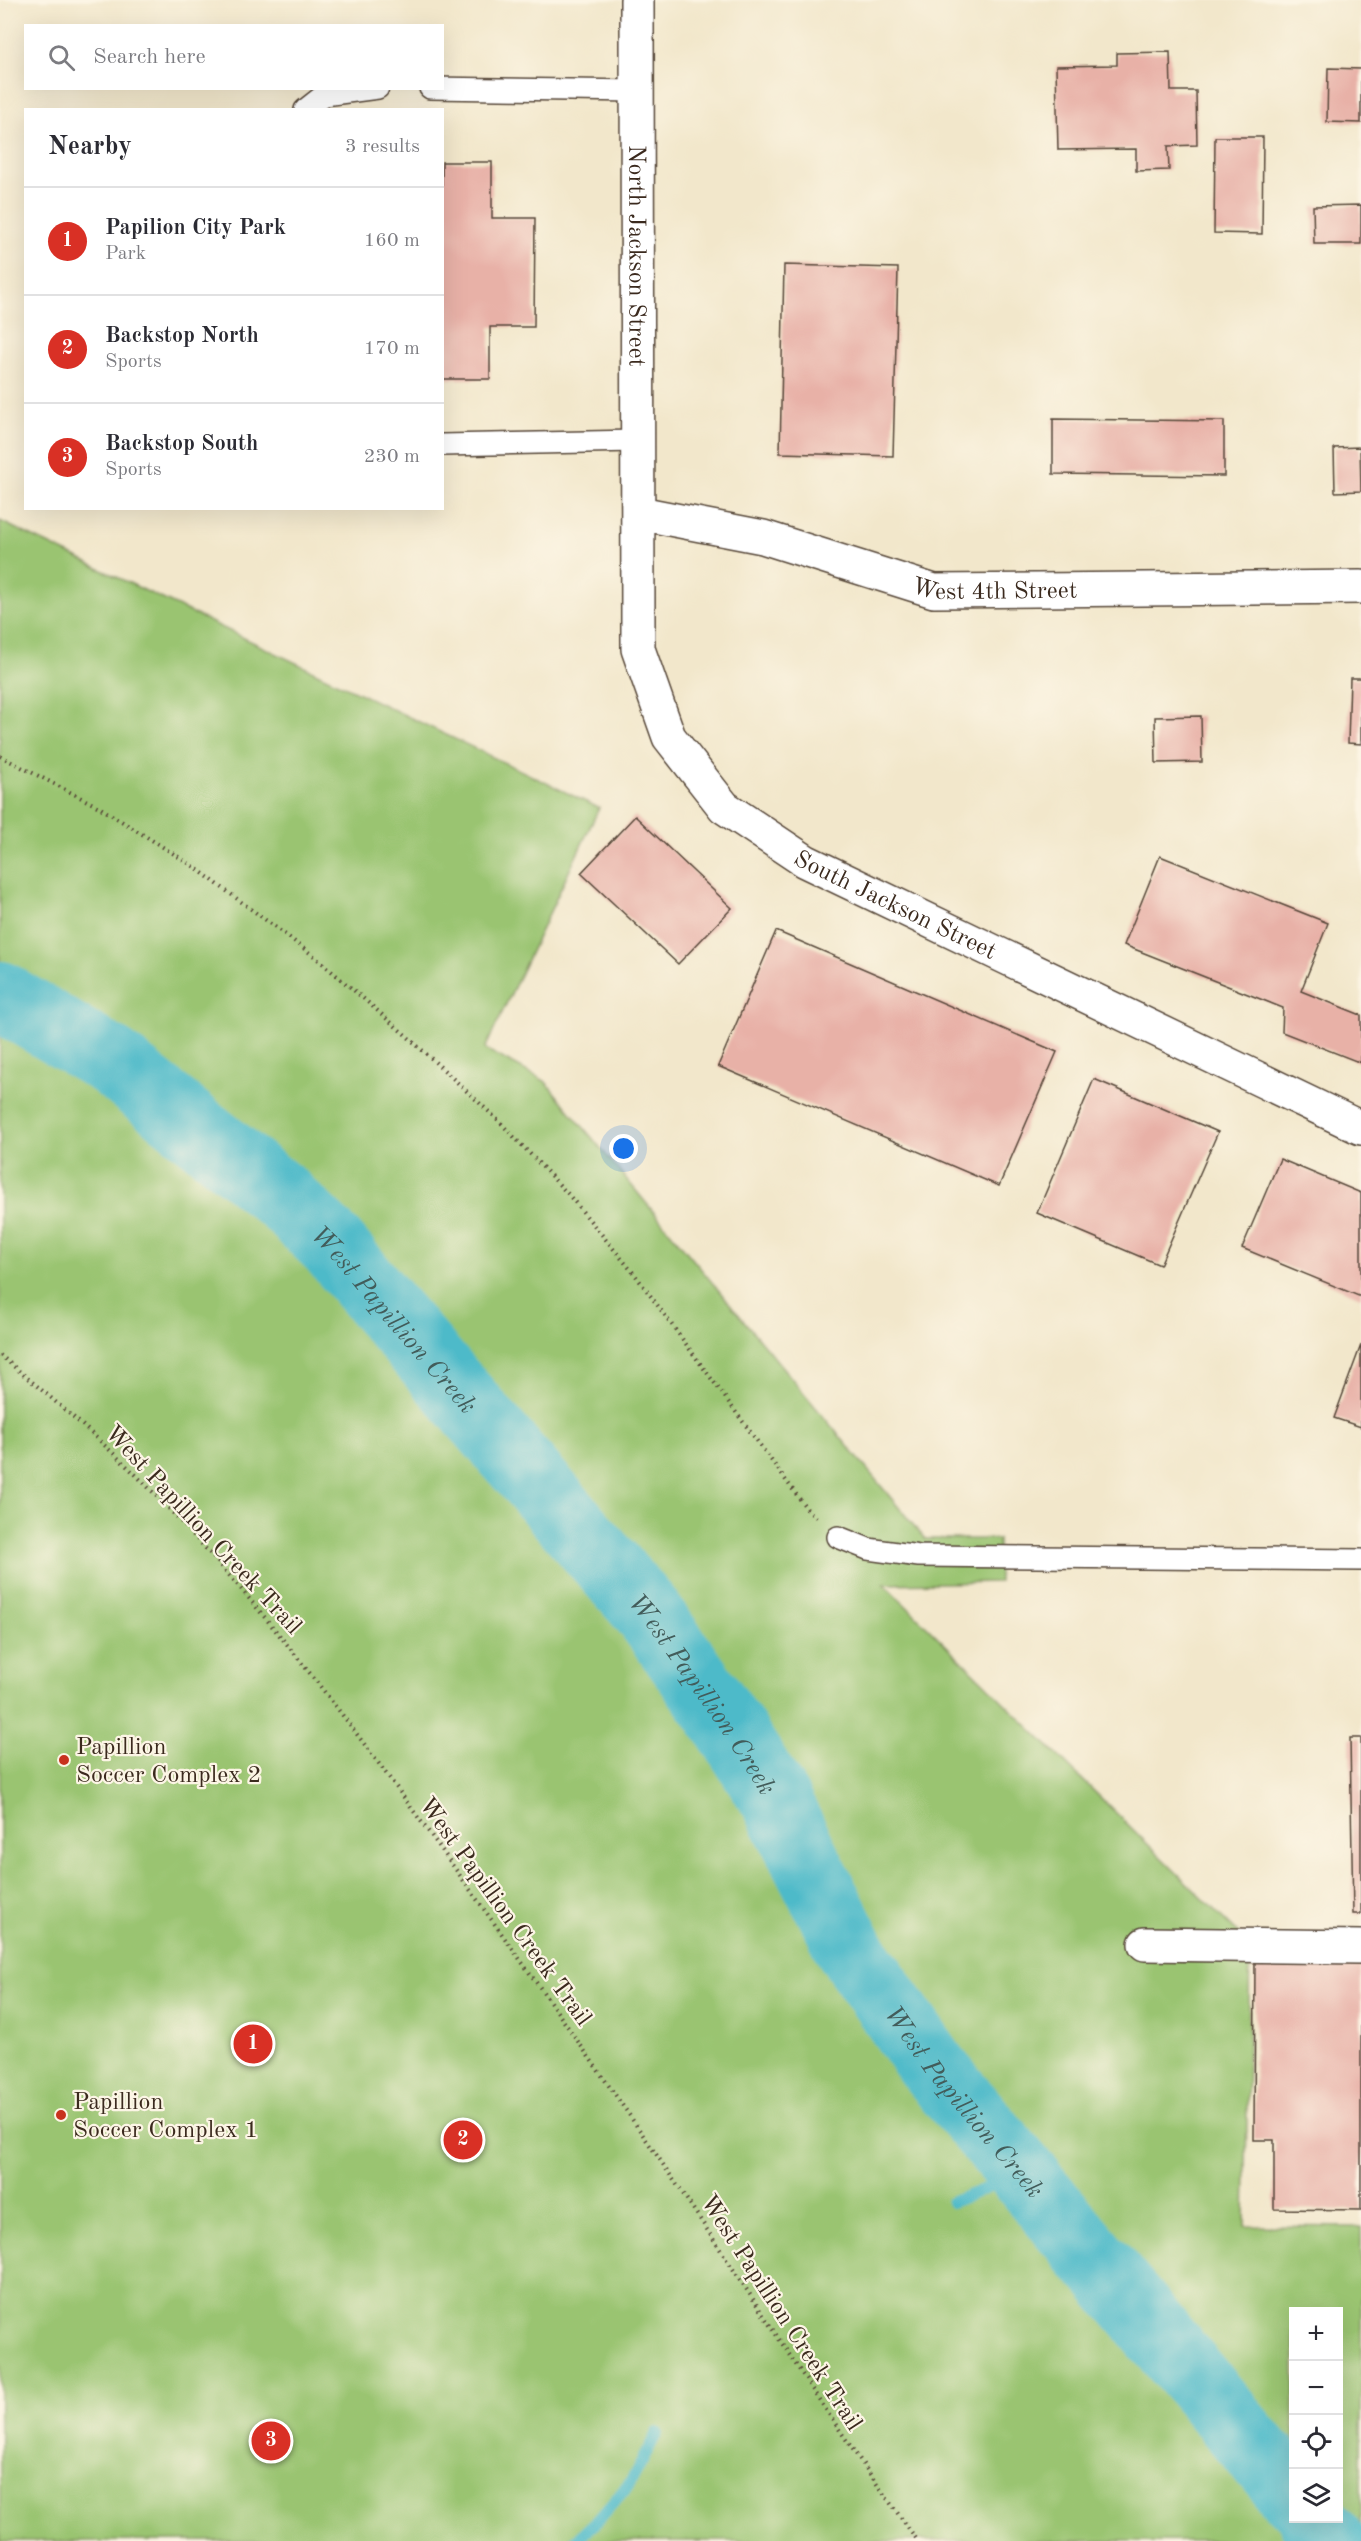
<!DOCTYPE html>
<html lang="en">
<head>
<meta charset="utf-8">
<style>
	:root { --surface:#fff; --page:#f7f7f7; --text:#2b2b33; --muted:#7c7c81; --line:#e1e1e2; --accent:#d93025 }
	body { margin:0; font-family:"Old Standard TT",serif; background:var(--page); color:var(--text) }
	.controls { position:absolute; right:18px; bottom:18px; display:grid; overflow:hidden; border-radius:0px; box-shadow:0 6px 24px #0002 }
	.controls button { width:54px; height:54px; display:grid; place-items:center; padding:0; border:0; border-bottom:2px solid var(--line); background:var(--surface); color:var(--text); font:30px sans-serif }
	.you { position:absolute; left:624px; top:1149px; width:21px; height:21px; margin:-15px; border:4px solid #fff; border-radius:50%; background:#1a73e8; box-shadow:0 0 0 9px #1a73e833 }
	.badge { display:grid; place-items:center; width:39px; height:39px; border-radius:50%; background:var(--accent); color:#fff; font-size:20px; font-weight:700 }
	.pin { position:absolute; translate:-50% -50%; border:3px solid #fff; box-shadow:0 2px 6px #0006 }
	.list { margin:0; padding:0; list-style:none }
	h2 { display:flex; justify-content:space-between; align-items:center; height:78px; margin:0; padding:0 24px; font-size:26px }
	h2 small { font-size:20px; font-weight:400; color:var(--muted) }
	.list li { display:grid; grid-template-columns:39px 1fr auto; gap:18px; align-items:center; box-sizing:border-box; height:108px; padding:0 24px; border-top:2px solid var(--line) }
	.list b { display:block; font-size:22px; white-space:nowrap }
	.list p { margin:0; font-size:20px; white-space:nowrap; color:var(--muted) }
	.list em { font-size:20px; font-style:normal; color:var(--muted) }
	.icon { flex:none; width:33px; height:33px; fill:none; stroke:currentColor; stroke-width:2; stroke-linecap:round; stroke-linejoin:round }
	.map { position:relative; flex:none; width:1361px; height:2541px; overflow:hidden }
	.search { position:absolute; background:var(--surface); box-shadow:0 6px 24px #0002; left:24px; top:24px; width:420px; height:66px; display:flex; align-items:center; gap:15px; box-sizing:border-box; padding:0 21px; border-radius:0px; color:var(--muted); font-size:22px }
	.panel { position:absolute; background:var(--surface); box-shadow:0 6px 24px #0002; left:24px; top:108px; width:420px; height:402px; border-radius:0px }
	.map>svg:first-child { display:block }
	.green { fill:#9ac471; stroke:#6a7748; stroke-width:1.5; fill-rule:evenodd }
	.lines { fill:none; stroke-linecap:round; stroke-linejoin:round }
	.stream { stroke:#4ebac9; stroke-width:12 }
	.river { stroke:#4ebac9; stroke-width:70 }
	.building { fill:#e8b1a7 }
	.service-casing { stroke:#564638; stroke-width:24 }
	.minor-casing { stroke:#564638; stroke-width:36 }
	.path { stroke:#564638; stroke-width:4; stroke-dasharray:1.5 4.5; stroke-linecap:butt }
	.service { stroke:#fff; stroke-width:21 }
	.minor { stroke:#fff; stroke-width:33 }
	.poi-dot { fill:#c8321e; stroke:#fcf5e5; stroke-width:2 }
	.labels { text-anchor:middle; stroke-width:4.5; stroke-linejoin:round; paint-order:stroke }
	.street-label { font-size:24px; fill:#3b2a1e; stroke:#fcf5e5 }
	.poi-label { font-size:24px; fill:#3b2a1e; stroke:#fcf5e5; text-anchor:start }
	.water-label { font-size:26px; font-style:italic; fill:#425c5a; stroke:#fcf5e5 }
</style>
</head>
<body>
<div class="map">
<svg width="1361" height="2541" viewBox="0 0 1361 2541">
	<rect width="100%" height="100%" fill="#fcf5e5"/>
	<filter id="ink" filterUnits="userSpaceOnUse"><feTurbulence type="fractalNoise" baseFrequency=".0167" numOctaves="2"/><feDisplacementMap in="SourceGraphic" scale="12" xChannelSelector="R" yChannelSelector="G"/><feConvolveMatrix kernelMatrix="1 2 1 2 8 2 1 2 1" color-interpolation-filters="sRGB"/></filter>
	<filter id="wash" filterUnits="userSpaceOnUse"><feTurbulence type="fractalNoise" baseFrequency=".008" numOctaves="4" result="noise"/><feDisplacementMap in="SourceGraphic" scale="24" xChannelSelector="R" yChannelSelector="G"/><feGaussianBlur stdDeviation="1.35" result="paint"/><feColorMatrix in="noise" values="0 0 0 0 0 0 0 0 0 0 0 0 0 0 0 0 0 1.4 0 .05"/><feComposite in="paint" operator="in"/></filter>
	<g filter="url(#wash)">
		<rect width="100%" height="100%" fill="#f2e7cb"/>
		<path class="green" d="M0,521L599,808L485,1049L545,1081L925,1539H998L999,1582L884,1584L1250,1945L1245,2226L1361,2227V2541H0ZM1294,2312H1338V2518H1294Z"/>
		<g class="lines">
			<path class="stream" d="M952,2202L1023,2174
				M575,2541L598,2520L630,2483L657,2433"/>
			<g class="river">
				<path id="s1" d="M0,996L112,1062L283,1198L332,1245L387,1311L646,1610L728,1725L776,1801L851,1950L933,2068L1294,2496"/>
				<path d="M1312,2518L1331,2541"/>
			</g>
		</g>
		<g id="blocks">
			<path class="building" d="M1170,52L1171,91H1196L1197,145L1168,146L1169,170L1136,171V149L1058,150L1056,66L1117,65V53Z
				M1328,68L1361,69V123L1327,122Z
				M1215,137H1263L1262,234L1214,233Z
				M442,162H492V218H535L534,327H490V379H442Z
				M1361,205V244H1314L1313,206Z
				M784,265L898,268L893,456L780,453Z
				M1053,419L1224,421V476L1053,474Z
				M1360,447L1361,491L1335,492L1334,448Z
				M1350,678H1361V744L1348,743Z
				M1201,716L1202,762L1156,763L1155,717Z
				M635,816L732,908L678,964L581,873Z
				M1160,856L1328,923L1301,991L1361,1015V1063L1282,1032L1283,1008L1124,945Z
				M776,931L1057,1052L999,1186L718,1066Z
				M1094,1079L1218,1132L1160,1265L1037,1213Z
				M1280,1159L1361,1193V1297L1242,1248Z
				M1361,1345V1427L1334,1418Z
				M1350,1738H1361V1914H1353Z
				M1255,1957L1361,1958V2210L1274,2209V2140H1254Z"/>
		</g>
	</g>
	<g filter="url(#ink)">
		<use href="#blocks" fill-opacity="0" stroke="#564638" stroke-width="1.5"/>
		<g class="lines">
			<defs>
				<path id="service" d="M430,88L637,91
					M305,110L324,95L378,88
					M442,445L636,441
					M838,1537L868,1549L919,1556L1361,1560"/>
				<g id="minor">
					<path id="s2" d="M637,0L638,649L669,737L724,807L805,861L1361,1128"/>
					<path id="s3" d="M639,513L763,537L934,591L1361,587"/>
					<path d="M1145,1944L1361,1947"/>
				</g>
			</defs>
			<use href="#service" class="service-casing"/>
			<use href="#minor" class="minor-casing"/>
			<path class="path" d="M0,756L99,807L193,866L314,956L408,1037L498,1120L568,1194L636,1276L807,1509L817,1518
				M0,1355C47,1394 93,1433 136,1475C266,1605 375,1756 481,1905C558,2012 633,2119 706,2228C776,2333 843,2440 918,2541"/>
			<use href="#service" class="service"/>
			<use href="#minor" class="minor"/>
		</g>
	</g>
	<g class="poi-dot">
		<circle cx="64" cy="1760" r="6"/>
		<circle cx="61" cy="2115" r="6"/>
	</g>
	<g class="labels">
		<g class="street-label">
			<text dy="8" stroke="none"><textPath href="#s2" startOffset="256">North Jackson Street</textPath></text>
			<text dy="8" stroke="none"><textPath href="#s3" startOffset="366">West 4th Street</textPath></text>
			<text dy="8" stroke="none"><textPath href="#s2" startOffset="1029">South Jackson Street</textPath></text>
			<text transform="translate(204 1529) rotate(47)" y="8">West Papillion Creek Trail</text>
			<text transform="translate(506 1911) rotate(54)" y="8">West Papillion Creek Trail</text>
			<text transform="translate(782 2312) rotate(57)" y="8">West Papillion Creek Trail</text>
		</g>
		<g class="poi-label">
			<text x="76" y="1754">Papillion<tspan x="76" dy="28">Soccer Complex 2</tspan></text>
			<text x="73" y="2109">Papillion<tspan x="73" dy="28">Soccer Complex 1</tspan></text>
		</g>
		<g class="water-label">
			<text dy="9" stroke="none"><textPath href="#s1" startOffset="513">West Papillion Creek</textPath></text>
			<text dy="9" stroke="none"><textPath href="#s1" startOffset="999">West Papillion Creek</textPath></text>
			<text dy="9" stroke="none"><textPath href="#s1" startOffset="1485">West Papillion Creek</textPath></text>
		</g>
	</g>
</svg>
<div class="controls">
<button>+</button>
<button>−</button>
<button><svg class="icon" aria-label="locate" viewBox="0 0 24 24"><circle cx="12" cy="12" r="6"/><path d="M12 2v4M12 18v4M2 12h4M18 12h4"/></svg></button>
<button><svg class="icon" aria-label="layers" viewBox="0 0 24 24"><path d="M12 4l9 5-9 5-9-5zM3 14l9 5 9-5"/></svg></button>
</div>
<div class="you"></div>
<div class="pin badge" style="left:253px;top:2044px">1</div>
<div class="pin badge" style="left:463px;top:2140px">2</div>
<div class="pin badge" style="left:271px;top:2441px">3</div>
<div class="search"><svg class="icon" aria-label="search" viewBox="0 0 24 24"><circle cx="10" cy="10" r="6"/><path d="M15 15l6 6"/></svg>Search here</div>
<section class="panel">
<h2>Nearby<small>3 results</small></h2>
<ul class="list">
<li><span class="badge">1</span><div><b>Papilion City Park</b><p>Park</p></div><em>160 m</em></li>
<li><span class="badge">2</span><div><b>Backstop North</b><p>Sports</p></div><em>170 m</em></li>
<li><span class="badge">3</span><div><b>Backstop South</b><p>Sports</p></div><em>230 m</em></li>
</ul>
</section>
</div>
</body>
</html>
